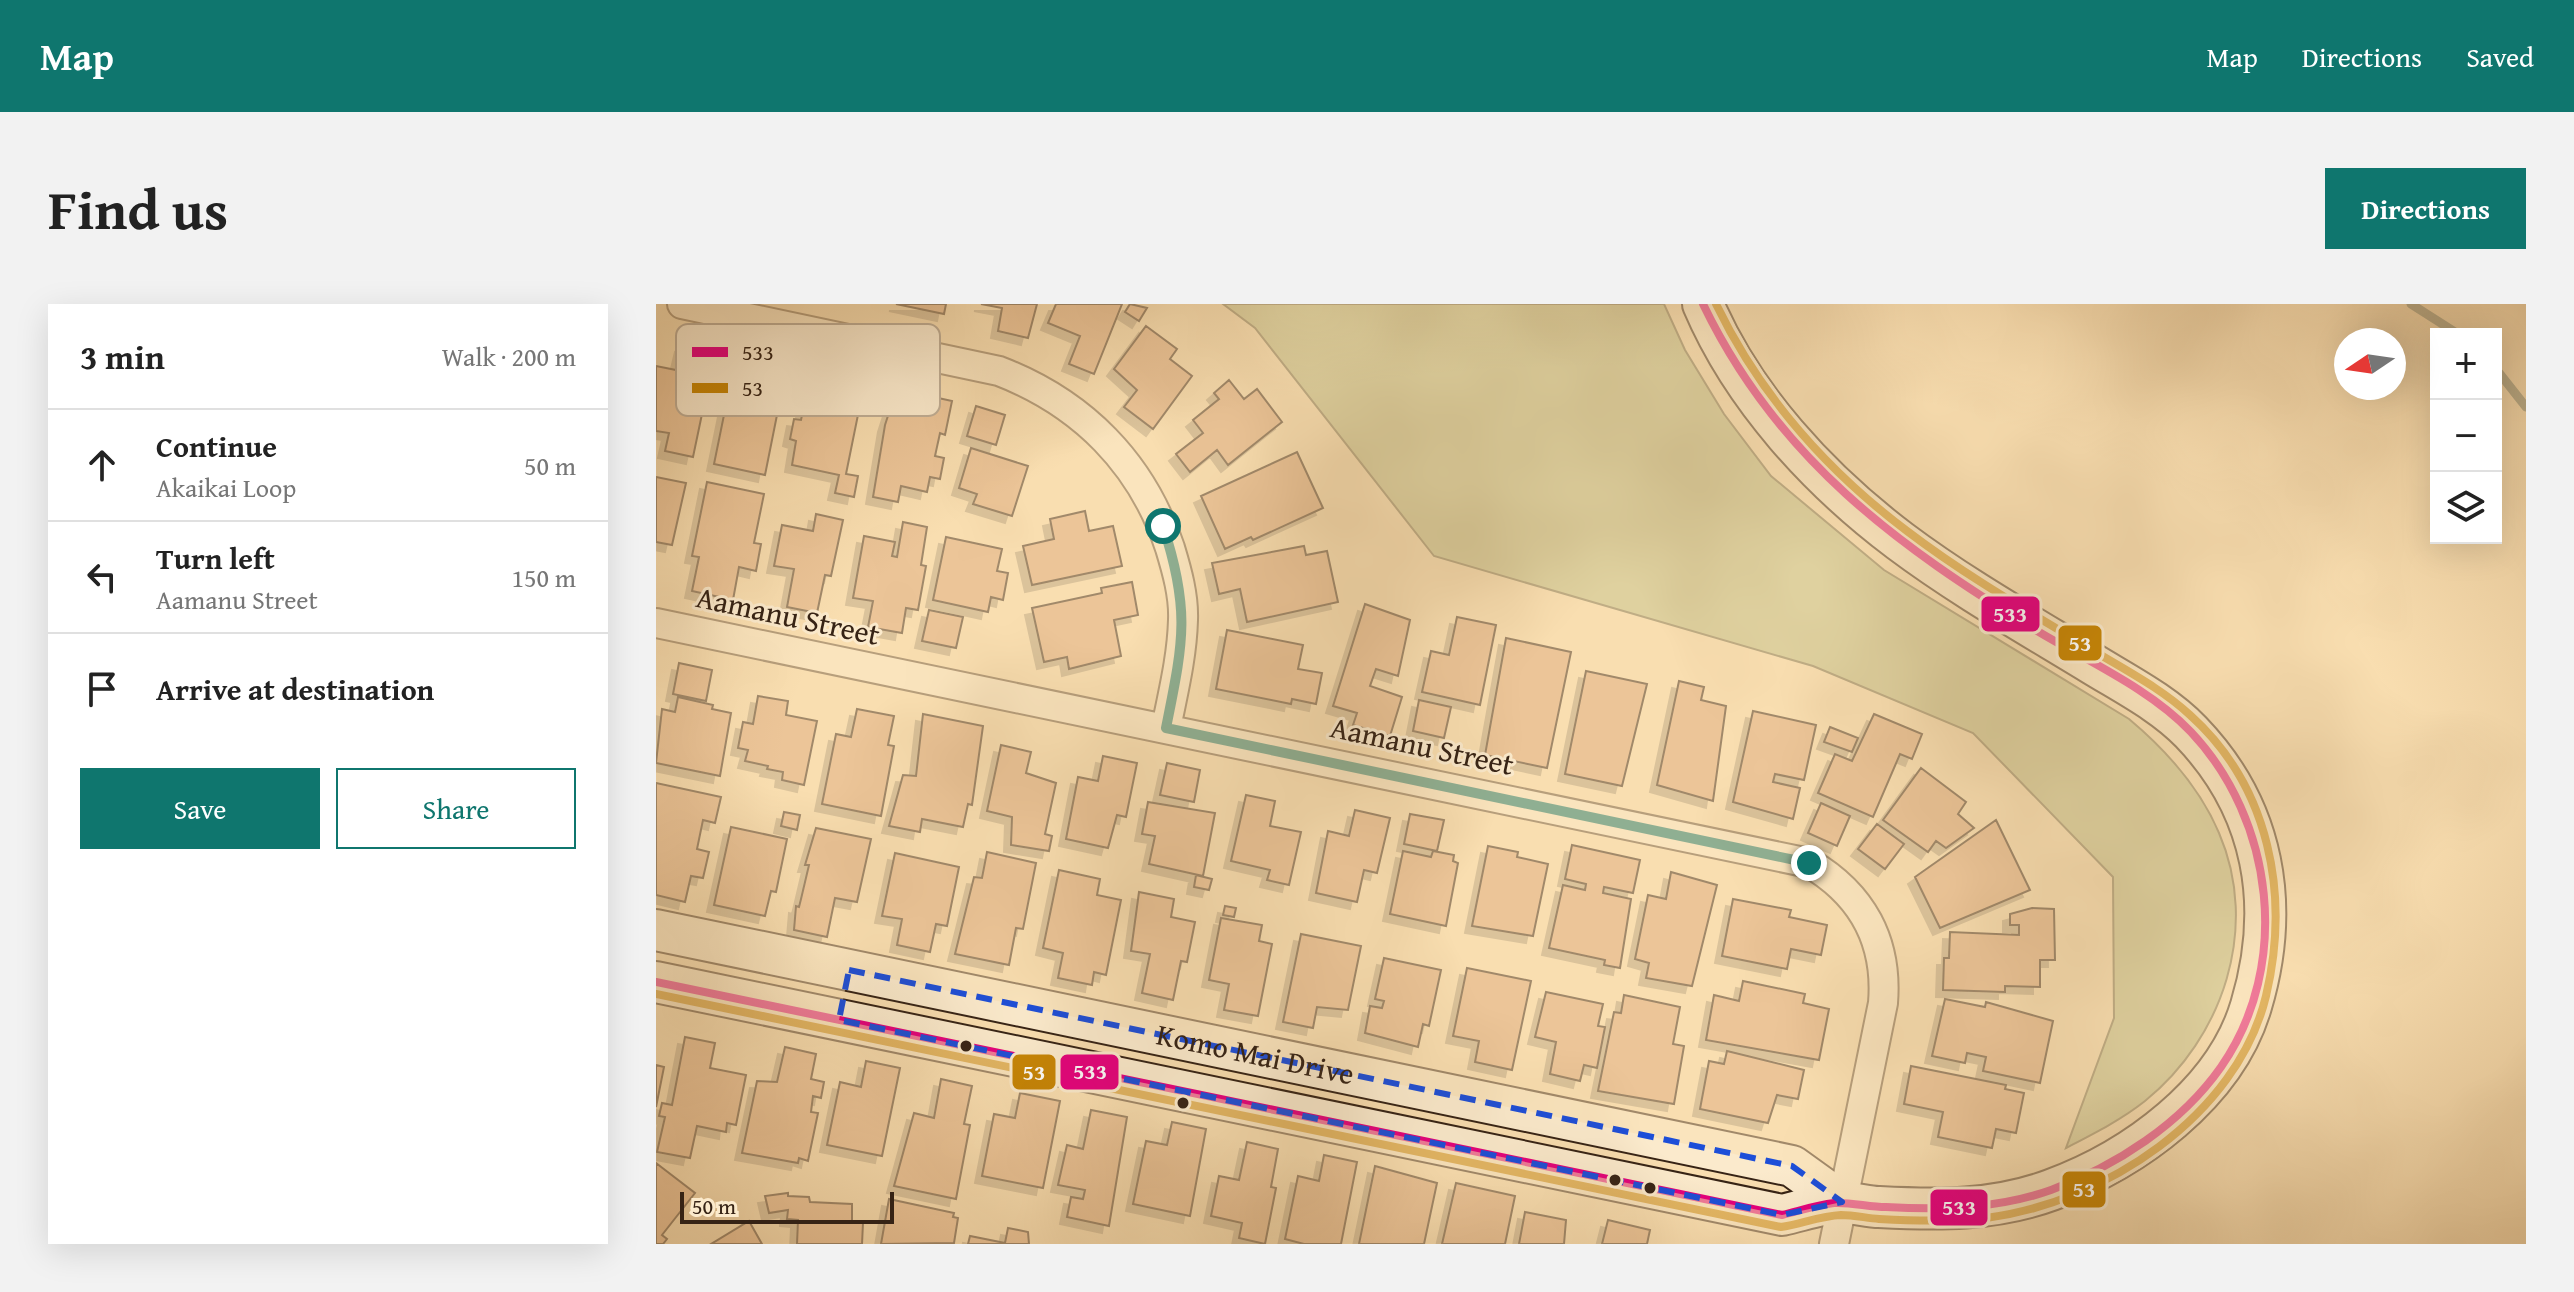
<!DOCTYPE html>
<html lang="en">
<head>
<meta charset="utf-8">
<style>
	:root { --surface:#fff; --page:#f2f2f2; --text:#222; --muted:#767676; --line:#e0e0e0; --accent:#0f766e }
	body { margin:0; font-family:"Gentium Book Plus",serif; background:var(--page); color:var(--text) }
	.controls { position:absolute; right:24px; top:24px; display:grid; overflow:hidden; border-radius:0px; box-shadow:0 8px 32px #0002 }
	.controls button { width:72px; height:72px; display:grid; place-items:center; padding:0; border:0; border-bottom:2px solid var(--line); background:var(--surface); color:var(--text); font:40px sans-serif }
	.compass { position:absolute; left:1678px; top:24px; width:72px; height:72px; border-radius:50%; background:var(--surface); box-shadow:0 8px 32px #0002; rotate:257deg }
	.scale { position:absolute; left:24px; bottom:20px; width:214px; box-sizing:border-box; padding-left:8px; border:4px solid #362315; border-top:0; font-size:22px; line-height:28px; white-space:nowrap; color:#362315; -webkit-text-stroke:6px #fbeacc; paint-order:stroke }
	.stop { position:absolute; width:24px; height:24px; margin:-18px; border:6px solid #0f766e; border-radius:50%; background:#fff }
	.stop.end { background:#0f766e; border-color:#fff; box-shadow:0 2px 8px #0008 }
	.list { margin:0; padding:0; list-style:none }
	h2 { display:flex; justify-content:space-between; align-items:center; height:104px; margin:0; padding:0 32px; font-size:34px }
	h2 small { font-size:26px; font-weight:400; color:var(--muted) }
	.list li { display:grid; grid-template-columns:52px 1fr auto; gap:24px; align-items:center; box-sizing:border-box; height:112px; padding:0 32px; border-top:2px solid var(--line) }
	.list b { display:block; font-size:30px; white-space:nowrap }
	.list p { margin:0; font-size:26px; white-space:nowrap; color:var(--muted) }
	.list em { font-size:26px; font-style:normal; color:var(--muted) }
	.actions { display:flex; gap:16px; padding:24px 32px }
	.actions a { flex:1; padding:18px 0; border:2px solid var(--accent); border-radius:0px; text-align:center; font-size:28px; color:var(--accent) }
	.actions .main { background:var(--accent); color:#fff }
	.icon { flex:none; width:44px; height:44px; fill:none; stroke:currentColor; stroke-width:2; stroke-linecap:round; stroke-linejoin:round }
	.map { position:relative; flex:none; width:1870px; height:940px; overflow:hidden; border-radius:0px }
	header { display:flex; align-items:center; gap:48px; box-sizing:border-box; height:112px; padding:0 40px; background:var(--accent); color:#fff }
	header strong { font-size:38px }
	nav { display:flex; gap:44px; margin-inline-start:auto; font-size:28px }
	.intro { display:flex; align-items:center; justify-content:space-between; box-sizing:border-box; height:192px; padding:0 48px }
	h1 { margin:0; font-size:56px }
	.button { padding:20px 36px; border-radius:0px; background:var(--accent); color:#fff; font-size:28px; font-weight:700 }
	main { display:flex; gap:48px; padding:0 48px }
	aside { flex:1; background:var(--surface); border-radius:0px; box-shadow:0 8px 32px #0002 }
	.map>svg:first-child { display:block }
	.green { fill:#bfc18a; stroke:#7a7250; stroke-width:2 }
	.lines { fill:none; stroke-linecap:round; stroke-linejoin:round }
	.stream { stroke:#757f6c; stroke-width:9 }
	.building { fill:#dba67a; stroke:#362315; stroke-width:2; filter:url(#shadow) }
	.minor-casing { stroke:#67523c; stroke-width:32 }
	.secondary-casing { stroke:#362315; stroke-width:44 }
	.minor { stroke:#fbeacc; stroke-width:28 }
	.secondary { stroke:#fbeacc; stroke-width:40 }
	.bus-1-casing { stroke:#fbeacc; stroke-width:14 }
	.bus-2-casing { stroke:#fbeacc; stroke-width:14 }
	.bus-1 { stroke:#e5007d; stroke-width:8 }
	.bus-2 { stroke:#c78505; stroke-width:8 }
	.route { stroke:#0f766e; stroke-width:10 }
	.marked { fill:none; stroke:#1d4ed8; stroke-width:6; stroke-dasharray:16 10; stroke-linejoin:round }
	.bus-dot { fill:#362315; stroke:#fbeacc; stroke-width:3 }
	.labels { text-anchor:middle; stroke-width:6; stroke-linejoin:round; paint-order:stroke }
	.street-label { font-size:30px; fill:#362315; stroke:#fbeacc }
	.key { fill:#fbeacc; stroke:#c0ae95; stroke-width:2 }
	.key-label { font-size:22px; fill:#362315 }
	.line-badge { stroke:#fbeacc; stroke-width:3 }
	.badge-label { font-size:22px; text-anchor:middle; font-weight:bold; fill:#fff }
</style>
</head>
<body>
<header>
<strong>Map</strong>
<nav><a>Map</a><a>Directions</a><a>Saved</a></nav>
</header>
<div class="intro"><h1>Find us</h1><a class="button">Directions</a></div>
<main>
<aside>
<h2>3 min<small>Walk · 200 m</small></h2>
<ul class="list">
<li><svg class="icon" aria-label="ahead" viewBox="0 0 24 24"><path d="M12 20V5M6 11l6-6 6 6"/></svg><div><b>Continue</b><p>Akaikai Loop</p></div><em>50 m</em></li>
<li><svg class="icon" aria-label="left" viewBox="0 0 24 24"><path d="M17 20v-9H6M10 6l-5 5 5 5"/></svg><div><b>Turn left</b><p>Aamanu Street</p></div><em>150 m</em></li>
<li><svg class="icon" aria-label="arrive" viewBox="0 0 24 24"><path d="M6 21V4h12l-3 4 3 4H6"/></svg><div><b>Arrive at destination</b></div></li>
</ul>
<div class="actions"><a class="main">Save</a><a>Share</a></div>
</aside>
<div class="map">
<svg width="1870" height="940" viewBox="0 0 1870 940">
	<defs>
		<filter id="shadow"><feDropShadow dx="-7" dy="7" stdDeviation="0" flood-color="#0004"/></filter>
	</defs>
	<rect width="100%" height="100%" fill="#f9deb0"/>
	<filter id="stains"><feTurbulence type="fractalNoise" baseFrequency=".0025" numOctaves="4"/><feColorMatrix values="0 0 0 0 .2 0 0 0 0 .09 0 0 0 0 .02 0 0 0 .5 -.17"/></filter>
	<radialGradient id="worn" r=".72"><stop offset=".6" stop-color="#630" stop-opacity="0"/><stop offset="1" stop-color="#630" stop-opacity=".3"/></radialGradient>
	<path class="green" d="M567,0H1008L1029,46L1068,110L1115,172L1228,266L1473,415C1510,446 1544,484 1563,529C1604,624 1567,734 1489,797C1465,816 1437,830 1410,844L1458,714L1457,573L1317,429L1157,362L778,252L599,24Z"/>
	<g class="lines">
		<path class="stream" d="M1755,0L1802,30
			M1840,65L1870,103"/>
	</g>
	<path class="building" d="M240,0H290L288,10Z
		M325,0H381L372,34L342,27L346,4Z
		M400,0H466L438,70L413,60L424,32L392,19Z
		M474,0L491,4L483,17L469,8Z
		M490,22L521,45L514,55L536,72L497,125L468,103L481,86L458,65Z
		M26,41L59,48L37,153L9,147L13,129L0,127V62L20,66Z
		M79,57L130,66L109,171L58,160Z
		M157,60L191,68L187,87L206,91L190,170L202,172L198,193L179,189L183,171L136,161L140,137L134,135L138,115L145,116Z
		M573,76L588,95L601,85L626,118L572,161L561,146L534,168L520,150L547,129L537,116L563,95L558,89Z
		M239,90L263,95L264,90L296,97L289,131L284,129L279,152L288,154L284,175L274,173L271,188L245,182L242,198L217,193L229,121Z
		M320,102L349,111L340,141L311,132Z
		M315,144L372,162L356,212L317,200L321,190L303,184Z
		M641,148L667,204L597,236L595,233L569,245L545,192Z
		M0,173L30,179L16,241L0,238Z
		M51,178L108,190L98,239L105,240L100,267L83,263L77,296L36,287L43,253L36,252Z
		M429,207L433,227L457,222L466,262L376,281L367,242L398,235L394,215Z
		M160,210L187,216L175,272L169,271L161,309L131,303L138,265L118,262L126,221L157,227Z
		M247,218L271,223L265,261L270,262L262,306L250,304L246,329L212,323L217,297L197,294L208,232L239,238L236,252L241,253Z
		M290,233L346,245L341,267L352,269L347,296L335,293L332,308L277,296Z
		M648,242L650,251L671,247L682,298L591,318L584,285L563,290L556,259Z
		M476,278L482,311L458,316L465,352L413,365L411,353L388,358L376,304L446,289L445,284Z
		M709,300L754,316L742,372L720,365L714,382L746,393L734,432L697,421L701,409L677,402Z
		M273,306L307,313L300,344L266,337Z
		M801,313L840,321L824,401L766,388L775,347L793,351Z
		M571,326L647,341L642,365L666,369L660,400L636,395L635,400L560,385Z
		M850,334L915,348L891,464L829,451Z
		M23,359L56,366L50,397L17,390Z
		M930,367L991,380L966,482L909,470Z
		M1023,377L1048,383L1045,396L1070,402L1057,497L1001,481Z
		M102,392L132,397L130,411L161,417L148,481L126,476L127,468L111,465L112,462L89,457L92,446L82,444L87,418L97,420Z
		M22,393L57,401L56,405L75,409L64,472L0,459L6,405L19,408Z
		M763,396L795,403L788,434L757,427Z
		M201,405L238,412L232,441L238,442L225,512L166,500L180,430L195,433Z
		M1097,407L1160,421L1148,476L1119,470L1117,478L1144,484L1137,515L1077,498Z
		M267,410L327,422L316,501L312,500L307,523L266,515L264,528L233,522L247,471L260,472Z
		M1218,410L1266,430L1256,455L1244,450L1217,513L1162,489L1179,450L1196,457Z
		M1174,423L1202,434L1196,448L1168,438Z
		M345,441L375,448L370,469L400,479L389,530L396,532L393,547L355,541L356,513L331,507Z
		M447,452L481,459L470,513L461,511L452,544L410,535L422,473L442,477Z
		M511,459L544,466L538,498L504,491Z
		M1265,464L1310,498L1302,510L1318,524L1290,544L1280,537L1272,548L1227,516Z
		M0,479L65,493L59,519L47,516L41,545L53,548L47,574L35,572L29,598L0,591Z
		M590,491L619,497L614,522L645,528L633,581L611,576L614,566L575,557Z
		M492,498L559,509L547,572L493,560L499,532L486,530Z
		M1165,499L1194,512L1181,542L1152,529Z
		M699,506L734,514L721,569L708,566L701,598L660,589L672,527L693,532Z
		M128,508L144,511L141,526L125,522Z
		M754,510L788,516L781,547L748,540Z
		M1340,516L1374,586L1284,624L1259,573Z
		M1221,520L1248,540L1229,565L1202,545Z
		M75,523L131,535L120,588L115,587L109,612L58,601Z
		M160,524L215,535L201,598L179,594L171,633L138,626L140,602L143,603L145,595L153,561H149Z
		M916,541L984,556L977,589L948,583L947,589L975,595L964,664L948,661L949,656L893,644L907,581L929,586L930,580L909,575Z
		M832,542L862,548L861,553L892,560L877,632L816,622Z
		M747,547L775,553L777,547L798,551L797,557L802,559L790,622L734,610Z
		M331,548L380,559L367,625L360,624L353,661L299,650L318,573L326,574Z
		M239,549L303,563L291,622L280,620L274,648L241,641L246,615L226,612Z
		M403,566L444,575L441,591L465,596L450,671L438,668L436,681L402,674L407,649L387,644Z
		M1015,568L1061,581L1036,682L990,674L993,659L979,655L992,591L1010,595Z
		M540,571L556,575L553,586L538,583Z
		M483,588L518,595L515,613L539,618L531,658L525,657L517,696L486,689L494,650L475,647Z
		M1077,595L1135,606L1133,613L1171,621L1165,651L1135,645L1131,665L1066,652Z
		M569,602L580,604L578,613L567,611Z
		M1376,604L1398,605L1399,656H1384V683L1349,682V688L1287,686L1288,654H1293L1294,628L1363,631V621H1354V610Z
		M565,614L606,621L603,637L616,640L602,712L568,706L573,680L553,676Z
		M645,630L705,642L692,706L661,703L657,724L627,718Z
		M728,654L785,666L773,722L767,720L762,743L709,729L714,702L726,704L728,697L719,695Z
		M811,664L875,677L856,766L819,758L823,737L797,732Z
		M1087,677L1149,690L1147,699L1173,705L1163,756L1050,736L1058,691L1083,697Z
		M890,688L947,700L942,722L949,723L941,764L928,761L924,777L894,770L900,738L879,733Z
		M968,691L1024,703L1017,740L1028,742L1018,800L942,787L958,708L965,709Z
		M1289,695L1329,703L1330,698L1397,717L1384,779L1327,767L1330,753L1311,749L1309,759L1276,752Z
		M29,733L59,739L54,764L90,771L80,821L71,819L70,828L41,822L34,854L1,848L9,813L3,812L6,799L16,801Z
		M129,743L160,750L155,775L168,778L165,794L157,792L155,808L162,809L152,857L143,854L142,859L86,849L101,777L121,778Z
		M1071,747L1148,766L1142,795L1121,791L1112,819L1044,805L1053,757L1068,760Z
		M210,757L244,764L226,852L171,841L184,778L205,783Z
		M0,761L8,763L0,803Z
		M1255,762L1350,781L1349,785L1368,789L1360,829L1340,825L1336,844L1282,833L1287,808L1248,800Z
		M285,775L316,782L308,820L314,821L300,895L238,882L258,809L278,814Z
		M364,789L404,797L387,884L326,872L338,810L359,814Z
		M435,806L471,813L453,922L411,913L415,893L427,895L429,886L402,881L411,841L427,845Z
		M516,818L550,825L534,912L477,900L490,837L511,841Z
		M591,838L622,845L615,883L620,884L609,940L583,934L586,919L555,912L563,872L583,876Z
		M668,851L701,858L685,940H648L629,935L642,872L663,877Z
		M0,859L39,889L6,931L11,935L7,940H0Z
		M719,862L781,879L768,940H703Z
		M800,879L859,892L849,940H786Z
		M132,889V892L153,893L154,898L196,900V919H207L206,940H141L142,916L131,915L132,906L113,909L109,892Z
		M233,895L298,909L297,913L302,914L298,939L225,940Z
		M869,908L910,916L908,940H863Z
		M952,916L994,926L991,940H946Z
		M93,917L106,940H55Z
		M352,924L372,928L373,940H312L314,932L349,939Z"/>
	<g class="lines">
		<defs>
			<path id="minor" d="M26,0L343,67C426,99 486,159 514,244C521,267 528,292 527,316C526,353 517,389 510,424
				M0,319L1153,559C1206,590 1232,637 1227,699L1178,940"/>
			<g id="secondary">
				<path id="s1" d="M0,626L1136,862L1186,898"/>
				<path d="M0,678L1126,911C1145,907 1166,899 1185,899C1197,898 1211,903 1223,903C1282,906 1338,907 1395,886C1477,856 1569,790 1595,702C1625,602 1609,505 1535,428C1507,399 1469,380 1435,359C1371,320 1304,282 1244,237C1163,176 1087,94 1047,0"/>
			</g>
		</defs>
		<use href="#minor" class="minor-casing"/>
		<use href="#secondary" class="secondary-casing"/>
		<use href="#minor" class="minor"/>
		<use href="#secondary" class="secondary"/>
		<defs>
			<path id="bus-1" d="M0,678L1126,911C1143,907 1160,901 1178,899C1195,898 1213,903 1230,903C1286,906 1342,905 1395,886C1460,862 1525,820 1565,763C1636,661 1618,516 1535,428C1494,385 1433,358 1383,328C1241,242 1121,154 1047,0"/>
			<path id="bus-2" d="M0,690L1125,923C1145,920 1164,912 1185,911C1198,911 1210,914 1223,915C1259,917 1295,918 1330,914C1448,899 1581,812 1610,692C1634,591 1614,483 1534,411C1506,385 1471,367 1438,347C1375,309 1310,272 1251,227C1170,166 1104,91 1060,0"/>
		</defs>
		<use href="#bus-1" class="bus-1-casing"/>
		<use href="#bus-2" class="bus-2-casing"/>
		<use href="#bus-1" class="bus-1"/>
		<use href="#bus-2" class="bus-2"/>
	</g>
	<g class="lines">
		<path class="route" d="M507,222C535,307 527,339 510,424L1153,559"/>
	</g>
	<path d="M0 0H1870V940H0ZM193,666L1136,862L1186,898L1126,911L183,716Z" fill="#f9deb0" fill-opacity=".55" fill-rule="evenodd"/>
	<path class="marked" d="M193,666L1136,862L1186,898L1126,911L183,716Z"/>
	<g class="bus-dot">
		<circle cx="310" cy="742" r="7"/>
		<circle cx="527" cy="799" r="7"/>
		<circle cx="959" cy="876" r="7"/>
		<circle cx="994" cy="884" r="7"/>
	</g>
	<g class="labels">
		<g class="street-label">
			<text transform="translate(132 312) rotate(12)" y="10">Aamanu Street</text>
			<text transform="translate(766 442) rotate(12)" y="10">Aamanu Street</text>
			<text dy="10" stroke="none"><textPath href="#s1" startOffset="612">Komo Mai Drive</textPath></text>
		</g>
	</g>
	<rect x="20" y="20" width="264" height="92" rx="12" class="key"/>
	<rect x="36" y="43" width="36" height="10" fill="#e5007d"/>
	<rect x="36" y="79" width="36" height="10" fill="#c78505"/>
	<g class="key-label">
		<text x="86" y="56">533</text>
		<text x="86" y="92">53</text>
	</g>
	<g class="line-badge">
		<rect x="1324" y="291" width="61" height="38" rx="8" fill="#e5007d"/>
		<rect x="1401" y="320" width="46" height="38" rx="8" fill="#c78505"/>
		<rect x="403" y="749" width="61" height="38" rx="8" fill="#e5007d"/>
		<rect x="355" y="749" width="46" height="38" rx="8" fill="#c78505"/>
		<rect x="1405" y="866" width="46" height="39" rx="8" fill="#c78505"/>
		<rect x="1273" y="884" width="60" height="39" rx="8" fill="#e5007d"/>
	</g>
	<g class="badge-label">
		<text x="1354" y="318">533</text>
		<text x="1424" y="347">53</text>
		<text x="434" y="775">533</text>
		<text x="378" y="776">53</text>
		<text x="1428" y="893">53</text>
		<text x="1303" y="911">533</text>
	</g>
	<rect width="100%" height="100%" filter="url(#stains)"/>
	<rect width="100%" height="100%" fill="url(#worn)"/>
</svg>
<div class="controls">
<button>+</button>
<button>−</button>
<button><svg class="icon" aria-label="layers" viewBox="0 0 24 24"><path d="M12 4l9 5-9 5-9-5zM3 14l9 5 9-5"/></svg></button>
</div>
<svg class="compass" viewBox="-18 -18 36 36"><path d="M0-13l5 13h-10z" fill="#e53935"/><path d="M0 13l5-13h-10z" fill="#767676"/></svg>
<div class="scale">50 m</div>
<div class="stop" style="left:507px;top:222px"></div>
<div class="stop end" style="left:1153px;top:559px"></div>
</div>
</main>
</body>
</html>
